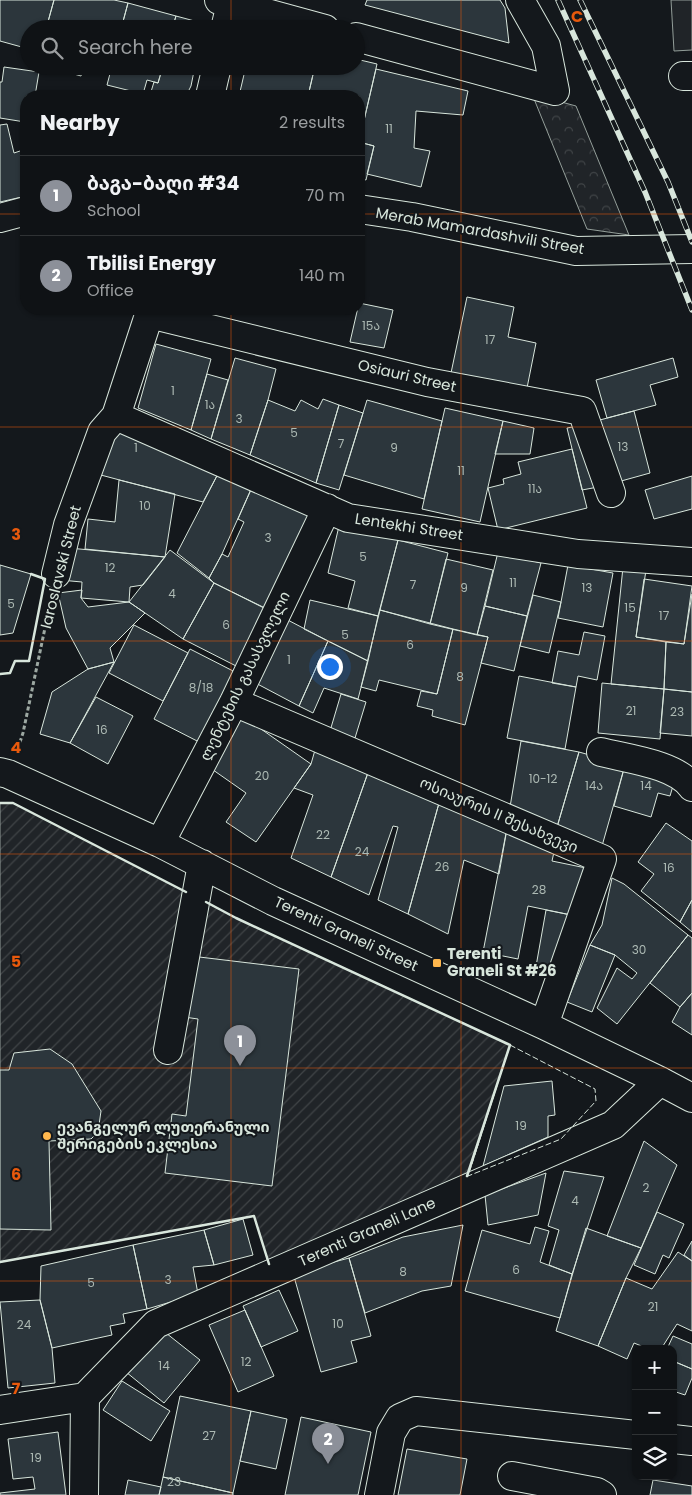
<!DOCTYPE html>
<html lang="en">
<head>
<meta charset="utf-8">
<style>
	:root { --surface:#0f1215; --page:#1d2022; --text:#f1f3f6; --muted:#9b9ea0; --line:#2f3234; --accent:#8c9099 }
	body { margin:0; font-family:Poppins,"Noto Sans Georgian",sans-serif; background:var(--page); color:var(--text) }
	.controls { position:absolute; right:15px; bottom:15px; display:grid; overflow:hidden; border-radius:10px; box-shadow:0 1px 4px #0004 }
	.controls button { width:45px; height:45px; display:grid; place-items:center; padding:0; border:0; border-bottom:1px solid var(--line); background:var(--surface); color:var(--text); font:25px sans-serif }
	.you { position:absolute; left:329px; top:666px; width:18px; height:18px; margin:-12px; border:4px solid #fff; border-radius:50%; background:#1a73e8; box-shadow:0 0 0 8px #1a73e833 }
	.badge { display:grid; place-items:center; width:32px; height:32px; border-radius:50%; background:var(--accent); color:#fff; font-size:16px; font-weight:700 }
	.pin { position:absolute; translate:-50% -41px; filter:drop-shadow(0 1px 2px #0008) }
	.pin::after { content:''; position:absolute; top:26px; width:18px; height:15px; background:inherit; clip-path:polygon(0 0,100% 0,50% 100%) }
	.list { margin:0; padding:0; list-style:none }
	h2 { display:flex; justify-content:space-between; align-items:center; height:65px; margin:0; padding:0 20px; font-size:21px }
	h2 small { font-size:16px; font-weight:400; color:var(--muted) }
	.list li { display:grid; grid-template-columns:32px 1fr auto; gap:15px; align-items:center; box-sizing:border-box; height:80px; padding:0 20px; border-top:1px solid var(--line) }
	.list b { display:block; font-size:19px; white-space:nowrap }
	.list p { margin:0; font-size:16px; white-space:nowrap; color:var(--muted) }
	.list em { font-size:16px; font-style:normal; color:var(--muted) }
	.icon { flex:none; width:28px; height:28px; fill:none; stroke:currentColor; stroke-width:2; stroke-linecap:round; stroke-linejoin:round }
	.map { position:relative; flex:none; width:692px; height:1495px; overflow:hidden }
	.search { position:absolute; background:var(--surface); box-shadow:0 1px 4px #0004; left:20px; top:20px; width:345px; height:55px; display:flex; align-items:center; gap:12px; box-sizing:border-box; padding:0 18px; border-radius:28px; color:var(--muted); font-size:19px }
	.panel { position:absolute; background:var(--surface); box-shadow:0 1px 4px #0004; left:20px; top:90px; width:345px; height:225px; border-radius:20px }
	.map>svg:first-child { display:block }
	.grass { fill:#202428; stroke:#939e99 }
	.forest { fill:url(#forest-crowns); stroke:#939e99 }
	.garden { fill:url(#garden-furrows); stroke:#939e99 }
	.building { fill:#2c363c; stroke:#d8e6dc }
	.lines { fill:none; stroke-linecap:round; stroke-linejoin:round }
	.minor-casing { stroke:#d8e6dc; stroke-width:30 }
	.path { stroke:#9da8a2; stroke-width:3; stroke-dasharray:4 2.5; stroke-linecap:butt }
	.minor { stroke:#14181c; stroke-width:28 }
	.rail-casing { stroke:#d8e6dc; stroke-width:5.5 }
	.rail { stroke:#14181c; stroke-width:4; stroke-dasharray:11; stroke-linecap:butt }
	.fence { stroke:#d8e6dc; stroke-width:1; stroke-dasharray:6 2.5; stroke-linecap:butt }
	.wall { stroke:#d8e6dc; stroke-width:2.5 }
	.grid { fill:none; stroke:#e8590c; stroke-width:1; stroke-opacity:0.55 }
	.poi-dot { fill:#ffb74d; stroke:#14181c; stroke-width:2 }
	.labels { text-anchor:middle; stroke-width:4; stroke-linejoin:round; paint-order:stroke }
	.number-label { font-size:12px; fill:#adbab4 }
	.street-label { font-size:15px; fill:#d8e6dc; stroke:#14181c }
	.poi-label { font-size:15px; font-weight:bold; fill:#d8e6dc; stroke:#14181c; text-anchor:start }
	.grid-label { font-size:16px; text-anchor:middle; font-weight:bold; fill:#e8590c; stroke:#14181c; stroke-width:4; stroke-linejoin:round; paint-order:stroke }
</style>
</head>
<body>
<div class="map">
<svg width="692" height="1495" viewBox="0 0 692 1495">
	<defs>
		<pattern id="forest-crowns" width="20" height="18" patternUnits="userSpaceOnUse" patternTransform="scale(1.25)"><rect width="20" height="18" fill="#202428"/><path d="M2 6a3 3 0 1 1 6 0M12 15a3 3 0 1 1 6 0" fill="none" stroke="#404447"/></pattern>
		<pattern id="garden-furrows" width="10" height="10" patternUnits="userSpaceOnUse" patternTransform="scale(1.25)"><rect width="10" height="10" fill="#202428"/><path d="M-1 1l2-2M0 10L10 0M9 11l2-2" fill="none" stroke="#404447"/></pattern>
	</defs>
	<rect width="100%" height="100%" fill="#14181c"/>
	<path class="grass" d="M671,0H692V50L674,51Z"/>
	<path class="forest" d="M532,94L576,106L629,235L587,229Z"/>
	<path class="garden" d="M0,803H13L236,918L510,1045L468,1176L270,1267L254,1216L0,1262Z"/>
	<path class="building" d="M0,0H54L46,29H29V49L0,41Z
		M54,0H114L128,3L121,29H46Z
		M367,0H500L505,8L509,43L365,5Z
		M128,3L176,16L172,29H121Z
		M176,16L202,23L201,29H172Z
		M356,59L377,64L359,142V96H308L315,66H356Z
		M45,66H84L81,76Z
		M95,66H112L111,70Z
		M112,66H163L158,83L147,80L143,94L107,85Z
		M163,66H195L191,86L186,96L150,95L154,82L158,83Z
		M246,66H315L308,96H239Z
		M4,67L39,72L35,96H26L25,122L0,118V82H2Z
		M376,69L468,91L463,115L416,111L414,148L430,151L421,187L367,174L374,146L359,142Z
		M7,124L14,153L26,149V196L0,202V125Z
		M359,142L374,146L366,180L359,178Z
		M467,297L514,307L508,337L536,343L527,388L451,373Z
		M359,303L393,310L384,348L350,342Z
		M156,344L211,359L191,430L138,408Z
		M235,358L276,369L268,400L250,455L211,439Z
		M673,358L678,377L650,385L656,405L607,418L596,380Z
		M207,374L228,380L211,439L191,430Z
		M323,399L339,405L316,483L250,455L268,400L295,411L301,400L318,409Z
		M367,400L442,421L424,499L344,475Z
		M339,405L363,413L339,490L316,483Z
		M445,408L503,421L480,522L422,509Z
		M634,411L650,473L614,483L596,421Z
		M503,421L534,428L530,454H495Z
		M583,425L598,487L582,490L567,428Z
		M114,427L220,470L203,502L97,474Z
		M572,449L587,508L498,530L488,488L504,484L503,479L521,474L518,462Z
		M220,470L253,485L222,554L209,578L177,553Z
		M692,476V509L654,519L645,490Z
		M119,480L175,494L165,557L85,549L88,519L115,522Z
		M253,485L312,512L264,608L214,583L209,578L222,554L228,557L244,522L238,519Z
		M339,526L398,540L378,616L348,608L355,581L328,573Z
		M398,540L448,553L430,624L380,610Z
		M69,548L165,557L143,585L130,587L129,602L81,598L82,582L60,580Z
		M170,550L214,583L183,639L129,602Z
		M498,552L541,563L527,616L485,606Z
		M446,559L493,570L477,635L430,624Z
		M0,565L31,574L13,633L0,635Z
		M568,565L613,573L603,627L558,618Z
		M623,567L646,570L636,637L666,642L664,689L611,684Z
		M644,579L692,586L684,644L636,637Z
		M214,583L269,610L240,668L183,639Z
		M82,590L81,598L88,607L129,602L145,613L110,648L114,662L88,669L66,628L58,593Z
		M692,594V692L664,689L666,642L684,644Z
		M533,595L561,602L549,653L520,646Z
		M310,600L378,616L368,661L304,629Z
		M485,606L527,616L514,671L481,663L488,637L477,635Z
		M380,610L453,629L437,694L379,680L376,691L361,687Z
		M282,617L328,641L299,706L248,679Z
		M134,625L188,653L163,701L109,673Z
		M453,629L488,637L465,725L432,716L433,710L417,706L421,691L437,694Z
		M584,632L605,636L597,680L578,676L576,687L552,683L558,651L579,655Z
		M328,641L368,661L358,699L324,688L313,713L299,706Z
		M190,649L239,674L203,744L154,719Z
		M114,662L70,743L40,734L52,692L88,669Z
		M519,676L576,687L565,749L507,738Z
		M602,683L664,689L660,739L598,733Z
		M664,689L692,692V736L660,733Z
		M341,694L366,702L355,738L330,731Z
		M96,697L133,716L108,764L70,743Z
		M241,715L311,764L256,842L226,822L246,793L206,765Z
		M521,741L579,752L557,827L510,807Z
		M315,750L370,767L331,877L291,858L313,795L294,788L311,764Z
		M579,752L625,765L600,853L555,834Z
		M625,765L675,779L670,796L658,793L651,817L614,806Z
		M370,767L441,796L408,914L378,900L398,827L393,826L369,895L331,877Z
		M441,796L508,823L499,874L464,860L448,934L408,914Z
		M508,823L556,843L552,861L586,868L576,916L528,906L518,959L483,952Z
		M666,823L692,841V900L680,922L641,891L654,874L638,862Z
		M612,878L624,884L688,935L617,1024L597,1008L617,968L632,979L637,973L615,955L590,945L602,925Z
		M692,900V932L680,922Z
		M546,910L576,916L554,977L535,972Z
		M688,935L692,938V993L680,1007L650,983Z
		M590,945L615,955L592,1012L567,1002Z
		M191,956L299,969L272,1186L165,1173L172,1114L186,1116L198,1019L184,1017Z
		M692,993V1035L672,1022L680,1007Z
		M50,1049L72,1064L101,1111L98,1132L91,1139L49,1141L51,1230L0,1229V1070H9L14,1053Z
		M552,1081L555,1115L548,1116V1137L483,1166L504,1086Z
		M644,1141L677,1165L641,1248L607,1236Z
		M564,1171L604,1177L572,1274L549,1265L559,1230L548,1226Z
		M546,1173L538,1215L488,1225L485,1195Z
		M657,1212L684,1224L669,1258L663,1255L655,1274L634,1265Z
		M243,1219L253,1255L214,1265L204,1230Z
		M463,1225L451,1286L422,1291L365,1313L349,1258L403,1237Z
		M535,1227L549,1231L540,1262L572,1274L560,1318L465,1291L482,1230L530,1244Z
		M586,1228L641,1248L626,1278L598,1346L556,1331Z
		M204,1230L214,1265L193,1267L198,1294L147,1309L133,1245Z
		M692,1241V1261L684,1255Z
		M133,1245L147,1309L123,1314L125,1323L110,1326L112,1335L52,1348L40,1300L41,1266Z
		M678,1252L692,1261V1331L677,1324L661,1349H649L634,1343L627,1359L598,1346L626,1278L652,1289Z
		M349,1258L371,1336L351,1341L357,1362L321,1372L293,1273Z
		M279,1290L298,1331L261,1347L243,1306Z
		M40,1300L52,1348L55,1383L8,1388L0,1302Z
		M245,1310L274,1376L238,1392L209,1325Z
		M166,1333L200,1360L164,1403L126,1372Z
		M673,1336L692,1344V1369L673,1361V1349H667Z
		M673,1361L692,1369V1378L685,1395L673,1391Z
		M122,1381L170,1411L151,1441L103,1410Z
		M180,1396L251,1411L233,1493L163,1477Z
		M251,1411L287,1419L276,1469L240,1461Z
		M301,1417L371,1432L358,1495H285Z
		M58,1432L66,1495H0V1493L35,1489L33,1477L13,1479L8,1439Z
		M407,1449L467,1459L460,1495H398Z
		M163,1477L233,1493V1495H159Z
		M128,1480L161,1487L159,1495H125Z
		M653,1480L692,1486V1495H650Z"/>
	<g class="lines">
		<defs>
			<path id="minor" d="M219,0L325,29
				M225,29L231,3
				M356,37L555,91L546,46L520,0
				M683,76H692
				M210,96L217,66
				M359,209L412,217L576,251L692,249
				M0,218L26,211
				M149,314L427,382L582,411L611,493
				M116,416L348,518L578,554L692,562
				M56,574L68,525L102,432L116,416L151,309
				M234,702L602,859L544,1025
				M601,752C628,759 676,764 692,787
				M0,772L8,774L160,843L273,901L544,1025L660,1081L692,1098
				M160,843L234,702L327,508
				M168,1050L202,864
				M85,1397L156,1324L613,1125L660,1081
				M0,1410L85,1397
				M673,1439L692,1441
				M512,1476L597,1492L602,1495
				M84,1495L85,1397
				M379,1495L391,1433L400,1418L416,1411L636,1435"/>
		</defs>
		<use href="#minor" class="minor-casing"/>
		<path class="path" d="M20,742L23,733L50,604"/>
		<use href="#minor" class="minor"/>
		<defs>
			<path id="rail" d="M558,0L645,192L692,310
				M580,0L668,182L692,242"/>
		</defs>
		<use href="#rail" class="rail-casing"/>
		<use href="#rail" class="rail"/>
		<path class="fence" d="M0,803H13L186,892
			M206,902L236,918L510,1045L467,1176
			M510,1045L595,1089L596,1101L561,1139L468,1176Z
			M0,1262L254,1216L269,1264"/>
		<path class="wall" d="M0,674L10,673L15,661H29L45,579L31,574
			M0,803H13L186,892
			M206,902L236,918L510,1045L467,1176
			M0,1262L254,1216L269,1264"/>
	</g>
	<path class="grid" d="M231,0V29M461,0V1495M231,66V96M0,214H26M359,214H692M231,309V1495M0,427H692M0,641H692M0,854H692M0,1068H692M0,1281H692"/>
	<g class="poi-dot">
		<rect x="432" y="958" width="10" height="10" rx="2.5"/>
		<circle cx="47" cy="1136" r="5"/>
	</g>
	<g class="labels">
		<g class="number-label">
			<text x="389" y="133">11</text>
			<text x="371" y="330">15ა</text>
			<text x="490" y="344">17</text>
			<text x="173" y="395">1</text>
			<text x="210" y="409">1ა</text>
			<text x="239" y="423">3</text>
			<text x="294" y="437">5</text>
			<text x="341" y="448">7</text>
			<text x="623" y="451">13</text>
			<text x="136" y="452">1</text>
			<text x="394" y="452">9</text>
			<text x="461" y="475">11</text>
			<text x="535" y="493">11ა</text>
			<text x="145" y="510">10</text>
			<text x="268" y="542">3</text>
			<text x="363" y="561">5</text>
			<text x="110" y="572">12</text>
			<text x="513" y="587">11</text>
			<text x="413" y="589">7</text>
			<text x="464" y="592">9</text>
			<text x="587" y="592">13</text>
			<text x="172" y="598">4</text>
			<text x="11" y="608">5</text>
			<text x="630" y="612">15</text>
			<text x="664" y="620">17</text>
			<text x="226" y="629">6</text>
			<text x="345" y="639">5</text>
			<text x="410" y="649">6</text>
			<text x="289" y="664">1</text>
			<text x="460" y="681">8</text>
			<text x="201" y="692">8/18</text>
			<text x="631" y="715">21</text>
			<text x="677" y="716">23</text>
			<text x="102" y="734">16</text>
			<text x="262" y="780">20</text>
			<text x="543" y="783">10-12</text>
			<text x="594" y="790">14ა</text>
			<text x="646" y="790">14</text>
			<text x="323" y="839">22</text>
			<text x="362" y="856">24</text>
			<text x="442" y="871">26</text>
			<text x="669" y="872">16</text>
			<text x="539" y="894">28</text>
			<text x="639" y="954">30</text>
			<text x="521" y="1130">19</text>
			<text x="646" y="1192">2</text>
			<text x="575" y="1205">4</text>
			<text x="516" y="1274">6</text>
			<text x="403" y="1276">8</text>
			<text x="168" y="1284">3</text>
			<text x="91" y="1287">5</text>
			<text x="653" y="1311">21</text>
			<text x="338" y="1328">10</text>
			<text x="24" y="1329">24</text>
			<text x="246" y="1366">12</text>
			<text x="164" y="1370">14</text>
			<text x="209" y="1440">27</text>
			<text x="36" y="1462">19</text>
			<text x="174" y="1486">23</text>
		</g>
		<g class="street-label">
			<text transform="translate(480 231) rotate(10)" y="5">Merab Mamardashvili Street</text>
			<text transform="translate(407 376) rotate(13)" y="5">Osiauri Street</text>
			<text transform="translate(409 527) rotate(9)" y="5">Lentekhi Street</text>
			<text transform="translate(61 567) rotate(-76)" y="5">Iaroslavski Street</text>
			<text transform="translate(245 676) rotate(-64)" y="5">ლენტეხის გასასვლელი</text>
			<text transform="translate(499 815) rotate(23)" y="5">ოსიაურის II შესახვევი</text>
			<text transform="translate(346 934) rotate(25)" y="5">Terenti Graneli Street</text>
			<text transform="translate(367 1232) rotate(-24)" y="5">Terenti Graneli Lane</text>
		</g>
		<g class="poi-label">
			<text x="447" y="959">Terenti<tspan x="447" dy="17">Graneli St #26</tspan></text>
			<text x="57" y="1132">ევანგელურ ლუთერანული<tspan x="57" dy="17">შერიგების ეკლესია</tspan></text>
		</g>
	</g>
	<g class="grid-label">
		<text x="577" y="22">C</text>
		<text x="16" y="540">3</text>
		<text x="16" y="753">4</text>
		<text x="16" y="967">5</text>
		<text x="16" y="1180">6</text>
		<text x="16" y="1394">7</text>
	</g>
</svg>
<div class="controls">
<button>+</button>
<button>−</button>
<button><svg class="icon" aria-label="layers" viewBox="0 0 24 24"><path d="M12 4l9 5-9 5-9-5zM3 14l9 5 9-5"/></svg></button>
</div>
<div class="you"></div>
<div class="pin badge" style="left:240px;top:1066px">1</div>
<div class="pin badge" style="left:328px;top:1464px">2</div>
<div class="search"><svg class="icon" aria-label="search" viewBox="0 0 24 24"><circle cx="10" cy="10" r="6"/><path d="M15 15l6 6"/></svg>Search here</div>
<section class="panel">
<h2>Nearby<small>2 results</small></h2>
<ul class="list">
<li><span class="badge">1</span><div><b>ბაგა-ბაღი #34</b><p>School</p></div><em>70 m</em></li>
<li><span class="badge">2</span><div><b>Tbilisi Energy</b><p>Office</p></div><em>140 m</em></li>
</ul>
</section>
</div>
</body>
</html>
